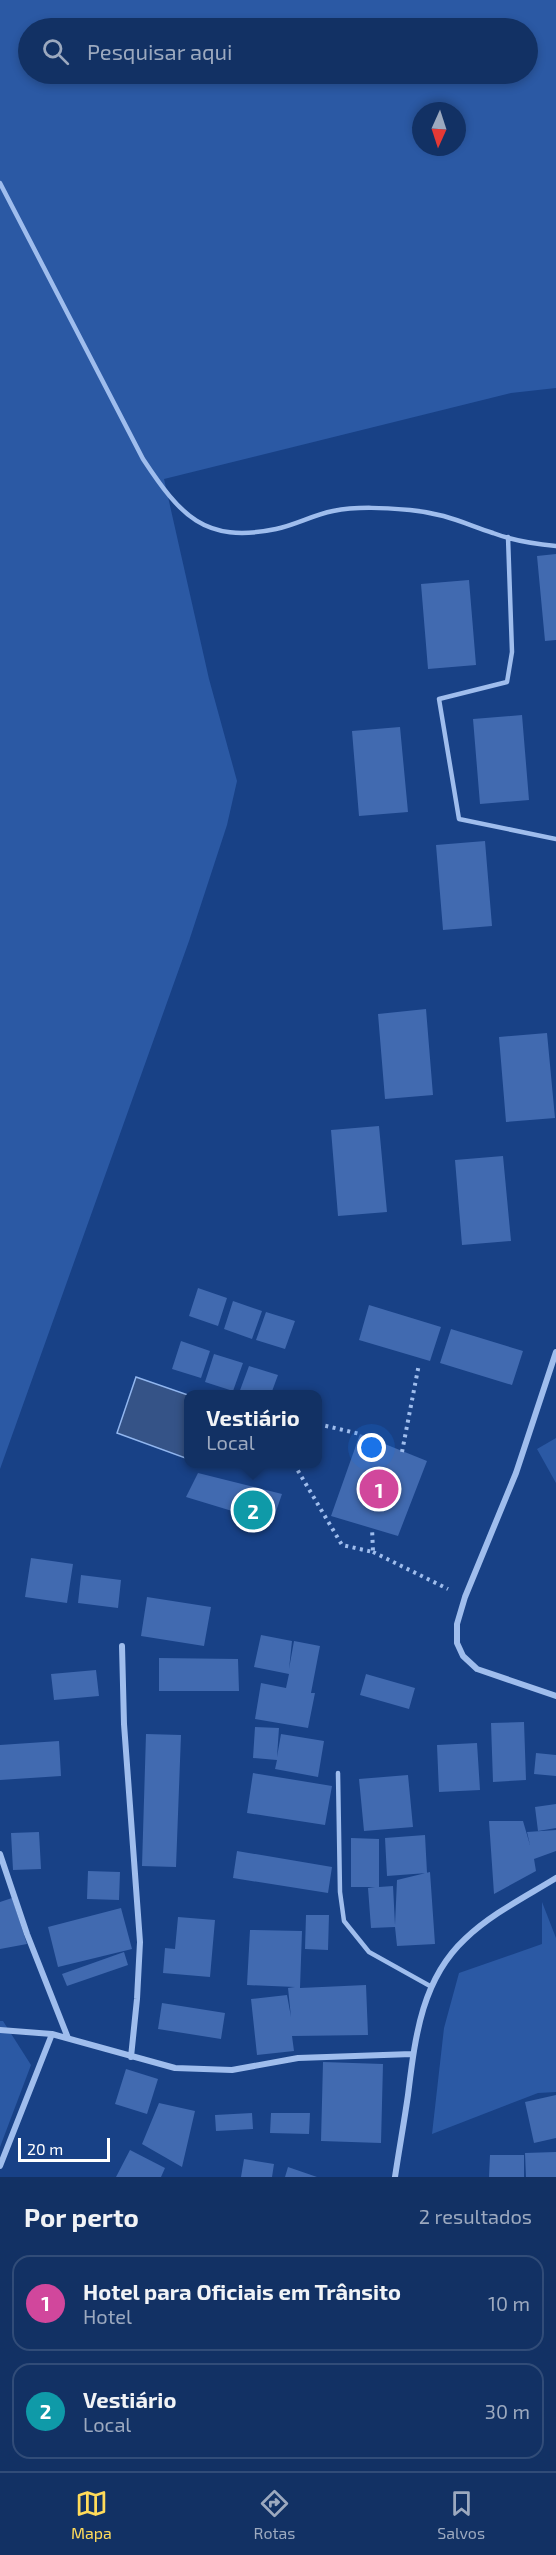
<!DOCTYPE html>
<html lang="pt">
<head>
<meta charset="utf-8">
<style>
	:root { --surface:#123164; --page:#1f3d6d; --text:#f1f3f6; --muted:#9ca9bf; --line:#314c78; --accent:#ffdb5a }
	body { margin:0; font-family:"Exo 2",sans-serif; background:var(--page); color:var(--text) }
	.compass { position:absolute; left:412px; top:102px; width:54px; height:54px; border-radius:50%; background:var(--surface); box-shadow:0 3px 9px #0003; rotate:183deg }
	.scale { position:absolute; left:18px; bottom:15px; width:92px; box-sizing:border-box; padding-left:6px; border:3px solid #fff; border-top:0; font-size:16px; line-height:21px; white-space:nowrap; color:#fff; -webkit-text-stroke:4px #184186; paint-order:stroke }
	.you { position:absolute; left:372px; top:1448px; width:21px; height:21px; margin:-15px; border:4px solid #fff; border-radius:50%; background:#1a73e8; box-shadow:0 0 0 9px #1a73e833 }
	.badge { display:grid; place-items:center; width:39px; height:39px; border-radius:50%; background:var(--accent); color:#fff; font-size:20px; font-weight:700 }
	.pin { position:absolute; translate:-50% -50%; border:3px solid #fff; box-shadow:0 2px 6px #0006 }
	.popup { position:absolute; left:184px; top:1390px; width:138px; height:78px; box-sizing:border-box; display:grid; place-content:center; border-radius:12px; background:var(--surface); filter:drop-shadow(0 2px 4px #0005); font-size:20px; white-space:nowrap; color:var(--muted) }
	.popup b { font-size:22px; color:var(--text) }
	.popup::after { content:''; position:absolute; left:50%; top:100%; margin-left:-12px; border:12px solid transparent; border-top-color:var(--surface) }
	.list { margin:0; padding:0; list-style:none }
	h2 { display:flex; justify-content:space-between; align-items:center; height:78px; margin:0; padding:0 24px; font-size:26px }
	h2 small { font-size:20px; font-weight:400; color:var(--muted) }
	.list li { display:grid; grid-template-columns:39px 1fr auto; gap:18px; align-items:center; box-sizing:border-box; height:96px; margin:0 12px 12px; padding:0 12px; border:2px solid var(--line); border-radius:18px }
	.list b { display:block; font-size:22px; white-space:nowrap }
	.list p { margin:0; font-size:20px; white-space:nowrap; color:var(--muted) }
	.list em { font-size:20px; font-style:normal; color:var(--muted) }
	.icon { flex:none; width:33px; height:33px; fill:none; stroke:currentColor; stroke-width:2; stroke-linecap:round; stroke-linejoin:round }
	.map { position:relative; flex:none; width:556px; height:2177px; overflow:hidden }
	.search { position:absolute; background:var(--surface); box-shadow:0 3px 9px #0003; left:18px; right:18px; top:18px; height:66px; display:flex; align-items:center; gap:15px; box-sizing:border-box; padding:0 21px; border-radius:33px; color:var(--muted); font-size:22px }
	.sheet { height:294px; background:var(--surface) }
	nav { display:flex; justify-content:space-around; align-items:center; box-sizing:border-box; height:84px; border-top:2px solid var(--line); background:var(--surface); font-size:16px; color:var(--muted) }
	nav a { display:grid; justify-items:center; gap:3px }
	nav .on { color:var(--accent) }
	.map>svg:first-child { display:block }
	.green { fill:#2b59a4; fill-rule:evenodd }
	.water { fill:#355387; stroke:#91b6ef; stroke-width:1.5 }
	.building { fill:#416ab0 }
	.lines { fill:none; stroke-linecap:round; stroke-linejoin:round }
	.path { stroke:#9fbded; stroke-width:4; stroke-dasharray:3 4.5; stroke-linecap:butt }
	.service { stroke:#9fbded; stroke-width:4.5 }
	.minor { stroke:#9fbded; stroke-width:6 }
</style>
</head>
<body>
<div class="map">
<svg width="556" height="2177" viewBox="0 0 556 2177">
	<rect width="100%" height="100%" fill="#184186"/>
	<path class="green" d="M0,0H556V388L511,393L164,479L209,679L237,781L227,825L189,941L0,1469ZM28,28H528V74H28ZM421,111H457V147H421Z
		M556,1438V1483L537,1449Z
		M542,1902L556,1938V2092L538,2093L432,2134L444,2028L459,1973L542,1944Z
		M0,2021H3L31,2065L0,2147Z"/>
	<path class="water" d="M136,1377L188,1395V1459L117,1433Z"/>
	<path class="building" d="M556,554V640L545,641L537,556Z
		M469,580L476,665L428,669L421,584Z
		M522,715L529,800L480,804L473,719Z
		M400,727L408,812L359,816L352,731Z
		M485,841L492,926L443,930L436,845Z
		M426,1009L433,1095L385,1099L378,1014Z
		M547,1033L555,1118L506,1122L499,1037Z
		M379,1126L387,1212L338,1216L331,1130Z
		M503,1156L511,1241L462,1245L455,1160Z
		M198,1288L227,1298L218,1326L189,1316Z
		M233,1301L262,1311L252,1339L224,1329Z
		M369,1305L441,1327L430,1361L359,1340Z
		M266,1312L295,1321L285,1349L256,1340Z
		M451,1329L523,1351L512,1385L440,1363Z
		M181,1341L210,1351L201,1378L172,1369Z
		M214,1354L243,1363L233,1391L205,1382Z
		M249,1366L278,1375L271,1394L239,1393Z
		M360,1434L427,1461L398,1536L331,1516Z
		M198,1473L282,1494L272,1523L186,1497Z
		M31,1558L73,1564L67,1603L25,1597Z
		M81,1575L121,1580L118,1608L78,1603Z
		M147,1597L211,1607L204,1646L141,1636Z
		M261,1635L292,1641L289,1669L294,1641L320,1646L311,1693H315L308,1728L255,1719L261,1683L286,1688L289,1674L254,1667Z
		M159,1658L238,1659L239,1691H159Z
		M96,1670L99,1696L54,1700L51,1674Z
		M366,1674L415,1688L409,1709L360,1695Z
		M524,1722L526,1780L493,1782L491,1723Z
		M255,1727L279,1728L277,1757L281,1734L324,1741L318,1777L275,1769L277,1760L253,1758Z
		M146,1734L181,1735L176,1867L142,1866Z
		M59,1741L61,1776L0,1780V1745Z
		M477,1743L480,1790L439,1792L437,1745Z
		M536,1753L556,1755V1776L534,1774Z
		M253,1773L332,1786L325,1825L247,1813Z
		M408,1775L413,1827L364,1831L359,1779Z
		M556,1804V1828L538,1831L535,1807Z
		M489,1821H523L530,1845L527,1832L556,1830V1851L534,1859L536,1871L494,1894Z
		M39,1832L41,1869L13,1870L11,1833Z
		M425,1835L427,1873L387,1876L385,1838Z
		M351,1838L379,1839V1887L393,1886L395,1925L397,1880L430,1872L435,1944L397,1946L395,1927L371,1928L368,1888L375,1887H351Z
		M237,1851L332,1867L328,1893L233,1878Z
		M88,1871L120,1872L119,1900L87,1899Z
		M12,1898L27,1944L0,1949V1902Z
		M121,1908L132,1949L58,1967L48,1927Z
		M306,1915H329L328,1950L305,1949Z
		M178,1917L215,1920L210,1977L163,1973L165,1948L175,1949Z
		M250,1930L302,1931L300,1988L366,1985L368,2035L292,2036L294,2051L257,2055L251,1999L287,1995L291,2017L288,1988L295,1987L247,1985Z
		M124,1952L128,1965L67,1986L62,1974Z
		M162,2003L225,2013L221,2039L158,2029Z
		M323,2062L383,2064L381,2143L321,2141Z
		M126,2069L158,2079L147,2114L115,2104Z
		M556,2095V2138L534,2143L525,2102Z
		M159,2103L195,2111L182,2167L142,2144Z
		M252,2113L253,2129L216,2131L215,2115Z
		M271,2113H310L309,2134L270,2133Z
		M130,2150L165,2168L161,2177H116Z
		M556,2152V2177H526L525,2153Z
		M490,2155H524V2177H489Z
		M244,2159L274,2164L272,2177H241Z
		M288,2167L317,2177H285Z"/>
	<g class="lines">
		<path class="path" d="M318,1424L360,1434
			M402,1452L419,1364
			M294,1464L342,1545L373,1552L372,1528
			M373,1552L448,1589"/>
		<path class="service" d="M0,183L143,459C180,515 204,544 276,529C295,525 313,515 333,511C358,506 385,508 410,510C444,513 463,523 493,533C514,541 535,544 556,546
			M508,537L512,652L507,682L439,699L459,819L556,839
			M338,1773L340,1892L344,1921L369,1952L430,1986"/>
		<path class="minor" d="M556,1352L516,1473L465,1597L457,1624V1643L463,1656L477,1669L556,1696
			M122,1646L124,1724L140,1942L137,1999L131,2057
			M0,1854L27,1934L68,2038
			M0,2030L52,2034L175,2068L232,2070L298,2058L412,2054
			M0,2166L52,2034
			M395,2177C399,2150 404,2123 408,2095C415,2039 421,1980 465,1939C491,1914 525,1897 556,1878"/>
	</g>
</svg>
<svg class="compass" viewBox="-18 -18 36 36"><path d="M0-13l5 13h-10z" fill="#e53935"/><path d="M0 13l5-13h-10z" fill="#9ca9bf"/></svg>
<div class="scale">20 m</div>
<div class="you"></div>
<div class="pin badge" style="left:379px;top:1489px;background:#d1479c">1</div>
<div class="pin badge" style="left:253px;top:1510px;background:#0f9aa8">2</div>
<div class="popup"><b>Vestiário</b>Local</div>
<div class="search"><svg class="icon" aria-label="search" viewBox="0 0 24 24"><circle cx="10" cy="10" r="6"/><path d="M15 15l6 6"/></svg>Pesquisar aqui</div>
</div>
<section class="sheet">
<h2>Por perto<small>2 resultados</small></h2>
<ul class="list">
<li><span class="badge" style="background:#d1479c">1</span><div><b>Hotel para Oficiais em Trânsito</b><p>Hotel</p></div><em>10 m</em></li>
<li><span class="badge" style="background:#0f9aa8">2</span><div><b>Vestiário</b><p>Local</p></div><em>30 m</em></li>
</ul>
</section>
<nav>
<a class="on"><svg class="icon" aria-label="map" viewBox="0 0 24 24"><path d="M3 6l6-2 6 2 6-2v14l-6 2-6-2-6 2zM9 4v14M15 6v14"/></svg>Mapa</a>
<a><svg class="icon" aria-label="directions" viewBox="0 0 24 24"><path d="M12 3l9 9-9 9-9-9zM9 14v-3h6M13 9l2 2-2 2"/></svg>Rotas</a>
<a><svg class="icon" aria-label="saved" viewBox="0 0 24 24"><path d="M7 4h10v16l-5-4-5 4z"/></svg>Salvos</a>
</nav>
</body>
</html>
